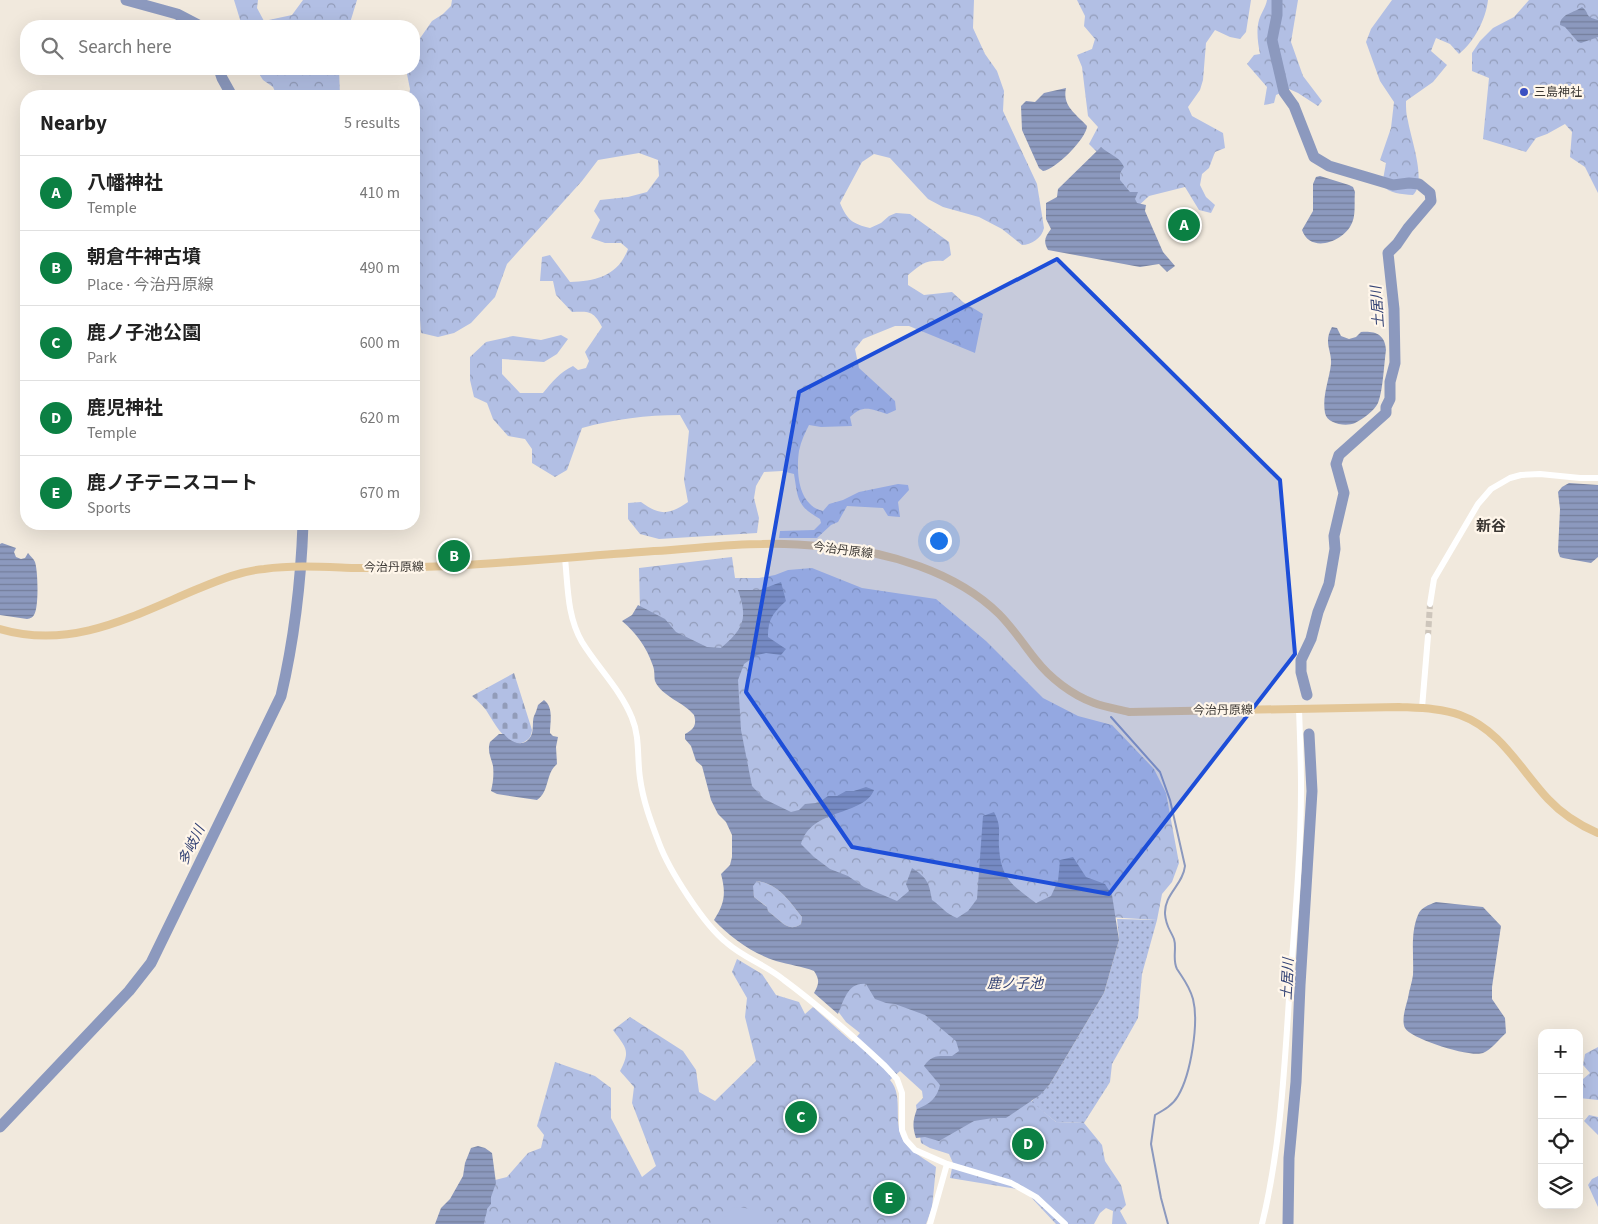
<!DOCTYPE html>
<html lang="en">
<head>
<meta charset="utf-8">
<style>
	:root { --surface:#fff; --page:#f6f6f6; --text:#222; --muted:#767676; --line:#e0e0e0; --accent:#0b8043 }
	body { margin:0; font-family:"Source Sans 3","Noto Sans JP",sans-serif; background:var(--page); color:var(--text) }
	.controls { position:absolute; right:15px; bottom:15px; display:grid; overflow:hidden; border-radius:10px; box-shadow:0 5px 20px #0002 }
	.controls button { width:45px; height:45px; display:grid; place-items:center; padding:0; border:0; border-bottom:1px solid var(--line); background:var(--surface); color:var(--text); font:25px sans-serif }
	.you { position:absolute; left:938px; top:540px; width:18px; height:18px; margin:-12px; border:4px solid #fff; border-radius:50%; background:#1a73e8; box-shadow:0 0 0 8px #1a73e833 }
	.badge { display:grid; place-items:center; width:32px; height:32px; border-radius:50%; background:var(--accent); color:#fff; font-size:16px; font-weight:700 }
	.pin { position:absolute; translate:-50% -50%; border:2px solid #fff; box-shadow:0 1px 5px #0006 }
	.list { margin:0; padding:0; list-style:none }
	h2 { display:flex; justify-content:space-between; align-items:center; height:65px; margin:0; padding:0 20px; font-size:21px }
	h2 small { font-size:16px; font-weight:400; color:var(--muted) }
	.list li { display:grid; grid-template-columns:32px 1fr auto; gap:15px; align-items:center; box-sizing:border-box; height:75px; padding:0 20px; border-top:1px solid var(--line) }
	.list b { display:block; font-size:19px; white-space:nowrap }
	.list p { margin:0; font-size:16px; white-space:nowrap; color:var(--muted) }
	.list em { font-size:16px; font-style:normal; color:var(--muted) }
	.icon { flex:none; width:28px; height:28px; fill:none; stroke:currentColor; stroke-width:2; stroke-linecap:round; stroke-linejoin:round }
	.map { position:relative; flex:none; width:1598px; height:1224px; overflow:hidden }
	.search { position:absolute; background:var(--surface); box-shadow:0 5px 20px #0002; left:20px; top:20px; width:400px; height:55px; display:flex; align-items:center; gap:12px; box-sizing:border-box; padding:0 18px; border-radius:20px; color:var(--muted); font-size:19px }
	.panel { position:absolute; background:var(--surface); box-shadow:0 5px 20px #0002; left:20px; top:90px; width:400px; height:440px; border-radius:20px }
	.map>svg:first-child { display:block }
	.grass { fill:url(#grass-dots) }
	.forest { fill:url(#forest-crowns) }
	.cemetery { fill:url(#cemetery-stones) }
	.pitch { fill:#b2bfe4 }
	.water { fill:url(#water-rules); fill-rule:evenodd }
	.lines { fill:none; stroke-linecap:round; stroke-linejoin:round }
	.stream { stroke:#8c99be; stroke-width:2 }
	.river { stroke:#8c99be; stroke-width:11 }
	.minor-tunnel { stroke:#cdc5bb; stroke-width:6; stroke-dasharray:6 3; stroke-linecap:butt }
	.minor { stroke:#fff; stroke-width:6 }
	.major { stroke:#e3c697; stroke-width:8 }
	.marked { fill:#1d4ed8; fill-opacity:0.2; stroke:#1d4ed8; stroke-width:4; stroke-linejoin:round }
	.poi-dot { fill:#3a4fc2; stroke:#fff6ea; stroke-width:2 }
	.labels { text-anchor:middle; stroke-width:4.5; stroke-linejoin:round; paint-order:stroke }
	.poi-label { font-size:12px; fill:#3b3733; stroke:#fff6ea; text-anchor:start }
	.street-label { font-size:12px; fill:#3b3733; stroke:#fff6ea }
	.water-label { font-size:14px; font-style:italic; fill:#344375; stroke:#fff6ea }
	.quarter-label { font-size:15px; font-weight:bold; fill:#3b3733; stroke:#fff6ea }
</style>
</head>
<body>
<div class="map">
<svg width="1598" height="1224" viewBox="0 0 1598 1224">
	<defs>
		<pattern id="grass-dots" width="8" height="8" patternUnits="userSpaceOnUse" patternTransform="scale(1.25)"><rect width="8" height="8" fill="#b2bfe4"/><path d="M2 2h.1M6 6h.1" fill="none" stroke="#929cb9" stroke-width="1.8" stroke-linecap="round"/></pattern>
		<pattern id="forest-crowns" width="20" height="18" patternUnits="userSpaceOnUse" patternTransform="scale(1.25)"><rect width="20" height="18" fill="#b2bfe4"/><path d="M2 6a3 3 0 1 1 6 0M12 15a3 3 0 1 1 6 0" fill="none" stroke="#929cb9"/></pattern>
		<pattern id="cemetery-stones" width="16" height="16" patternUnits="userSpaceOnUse" patternTransform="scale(1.25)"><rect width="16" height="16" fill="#b2bfe4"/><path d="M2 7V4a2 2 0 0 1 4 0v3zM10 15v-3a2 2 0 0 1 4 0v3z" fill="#929cb9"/></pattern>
		<pattern id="water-rules" width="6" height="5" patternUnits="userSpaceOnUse" patternTransform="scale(1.25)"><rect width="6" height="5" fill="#8c99be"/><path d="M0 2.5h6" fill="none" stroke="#747e9b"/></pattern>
	</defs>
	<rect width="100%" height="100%" fill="#f1e9dd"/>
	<path class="grass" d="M1117,919L1157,920L1142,974L1138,1018L1112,1064L1110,1082L1084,1123L1056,1122L1031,1102L1050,1084L1104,993L1119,940Z"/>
	<path class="forest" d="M234,0H258L257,8L264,21L292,15L303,0H357L349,26H242Z
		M452,0H974L973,28L985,54L997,71L1004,91L1003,111L1037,184L1044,228C1042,238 1031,245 1022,245L1002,229L979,217L943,207L928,199L890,158L874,154L862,162L840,203C847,220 853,224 870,228L881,223L889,216L896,213L910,214L949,242L951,255L943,261C925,260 922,264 908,275V285L924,295L952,292L963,302L983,314L975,353L909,326H895L863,339L855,349L859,368L895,401L896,410L887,414C871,409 863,404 850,417L852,426L821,427L809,425C805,433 801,441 799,451C796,472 798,505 823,511L829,504L843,500L859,492L898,484L908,485L909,490L898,502L900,517L888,516L883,508L847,506L838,522L831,525L817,538H779L780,531L814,530L821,523L820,519C797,506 798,499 794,474L782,471L764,472L756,486L754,498L759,518L757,533L659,539L640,534L628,519V503L641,502C660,516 669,515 688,502L684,480L689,431L680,415C646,415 615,419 582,428L567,470L555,477L532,463V449L525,439L508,436L493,419L487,403L474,397L470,380V357L486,342L513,336L541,340L561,335L568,339L557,354L544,362L502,359V374L520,393H543C552,382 560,372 573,366L578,370L586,368L589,361L585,352L602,327C594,311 589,311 572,312L556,295L553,281H540L542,257L550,255L570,282C596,281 618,276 628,249L621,243H605L591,238L600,220L594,211L600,200L628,197L647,192L659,176L658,160L639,153L598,160L582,181L507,264L495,297L471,323L454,333L438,337L421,333L418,292L414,290V96H409L410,89L406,69H414V47L432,21L443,14L451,6Z
		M1077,0H1251L1246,32L1240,39L1230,37L1215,30L1206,43L1203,80L1200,90L1188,107L1192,116L1223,133L1225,148L1215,152L1209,168L1202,174L1200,185L1206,197L1215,205L1211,213L1199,210L1185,187L1149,196L1136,208L1100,155L1089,144L1098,127L1088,116L1082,67L1077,55L1092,49L1095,39L1084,26L1085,16Z
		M1267,0H1298L1291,42L1303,76L1322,101L1318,106L1298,93L1289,89L1276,95L1274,103L1264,105L1267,87L1247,64L1254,55L1260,54C1258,43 1256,31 1259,20C1261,13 1266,7 1267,0Z
		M1392,0H1488C1486,19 1474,42 1459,54L1450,44L1436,38L1431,51L1447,65L1433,82L1406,101C1406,108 1406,115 1408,121C1411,139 1427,182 1413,195C1401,194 1390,194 1382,185L1386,163L1380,160L1391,128L1394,102L1380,81L1366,42L1371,29Z
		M1529,0H1598V193L1585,167L1570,157L1572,132L1565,124L1547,134L1536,138L1526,152L1483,139L1489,78L1472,71V53L1480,41L1493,28L1514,17Z
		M256,69H339L340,96H277L273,87L263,80Z
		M732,557L735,578H759L775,575L788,570L812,568L862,588L936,599L986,641L1043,698L1078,716L1112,725L1154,769L1166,793L1179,863L1172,882L1162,894L1157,920L1108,917L1059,903L976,924L898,913L831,879L740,786L729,672L749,627L728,652L711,656L640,611L639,568Z
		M757,881C779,884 789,901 802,917L801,924C789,932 783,923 774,916C770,912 768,913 766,906L754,897L752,885Z
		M737,959L762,974L776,995L799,1002L805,1014L813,1007L852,1042L860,1033L846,1022L831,1002L860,974L932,1009L1026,1097L1056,1122L1084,1123L1102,1145L1105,1161L1121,1185L1126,1205L1120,1211L1127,1224H1112L1113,1211L1106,1208L1100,1213L1094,1224H1056L1027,1193L1017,1189L950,1178L953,1163L949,1154L930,1148L921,1143L916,1105L923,1098L922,1091L900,1071L890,1080C905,1097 891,1125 905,1143C912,1152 926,1160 936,1167L932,1208L926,1224H476L487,1182L507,1177L528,1153L541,1148L544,1135L537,1126L555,1062L595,1076L611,1088V1118L642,1177L656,1166L632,1103L634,1087L620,1071C631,1050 626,1048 613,1030L630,1017L683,1051L696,1070L699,1092L715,1101L756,1061L745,1017L747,998L732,972Z
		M1598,1047V1100L1579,1098V1079H1583L1590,1073L1583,1065L1585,1054Z
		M1589,1115L1598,1117V1135L1584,1121Z
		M1598,1176V1207L1588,1185L1592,1179Z"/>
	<path class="cemetery" d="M514,673L532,730C531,736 530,739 524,742C508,750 493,721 486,710C482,705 477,700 472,696Z"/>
	<path class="pitch" d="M871,1178L910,1179L908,1218L868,1217Z
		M739,1207L767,1212L779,1224H721V1221L732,1208Z"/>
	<path class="water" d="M1582,7C1591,14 1583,16 1598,20V37L1581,43L1578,42L1565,27L1560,25C1560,14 1574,13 1582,7Z
		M1066,88C1062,106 1076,114 1087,126C1087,138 1055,170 1043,171L1039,168L1022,130L1021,106L1026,101L1035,102L1044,93Z
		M1101,147C1110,155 1119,156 1124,167L1120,173V180L1130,192H1138L1135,199L1137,203L1146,205L1145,211L1163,252L1175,266L1167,272L1159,264L1140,267L1048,250C1043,241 1045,237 1051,229L1046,219V203L1057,197L1058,189Z
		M1320,176L1349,185L1353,187L1355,192C1354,201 1356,215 1352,223C1344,242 1310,254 1302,230L1313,211V184L1316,177Z
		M1332,327L1337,328L1341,336L1349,339L1356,337L1361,332C1375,331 1385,334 1386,350C1384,364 1383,391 1378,403C1374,411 1363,419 1355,423C1346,427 1327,424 1325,413C1322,396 1329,381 1331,364C1332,350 1323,343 1332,327Z
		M1569,483L1598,485V557L1591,563L1563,558L1560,557L1558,551L1560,509L1558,492L1562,487Z
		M2,543L16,548L14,552L16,557L21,559L25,558L28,553C30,556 34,559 35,562C38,571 39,608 34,615C32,618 31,618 27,619L0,615V544Z
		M781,582L786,601C773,613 768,619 768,637L786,649L781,655L766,653L757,655L744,664L738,680L741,730L752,786L764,799L791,812L799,810L805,804L818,803L828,796H837L846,791H854L866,787L874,790C864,816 811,808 801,844L814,857L830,869L848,876L864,887L897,901L909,891L906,884L912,868C927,878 929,882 932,900C941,906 946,914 957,918L968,911L977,899L983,816L994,812C1002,828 998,831 999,847C1001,879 1012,885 1036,903L1051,896L1058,881L1060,860L1073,857L1086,877L1105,884L1112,895L1119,940L1104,993L1050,1084L1040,1095L1006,1118H993L974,1121L939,1141L925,1137L916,1138C912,1126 913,1120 917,1109C930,1104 937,1098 940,1085L924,1066C932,1054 939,1056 952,1056L959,1051L956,1041L925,1015L895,1004L886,1003L875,999L866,984C848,982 844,1000 838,1014L814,993C819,984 820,980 814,971C802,966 789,965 776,961C752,953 731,938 714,920C725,903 726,893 721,874L730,865L732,857V835L726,822L718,814L711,800L702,766L696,761L691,746L685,739V734C694,729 697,725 694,715C684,702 662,697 655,681C654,677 655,671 653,666C646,646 637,634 622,621L632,615L638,605L665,619L676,632L707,647L721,648C744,628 748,619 738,590H760ZM757,881C779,884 789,901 802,917L801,924C789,932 783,923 774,916C770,912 768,913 767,907L754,897L753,886Z
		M544,700C554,708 550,721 550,733L553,736L558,737L556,747L557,764C545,774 550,791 537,800L497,794L491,791C493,783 494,775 493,766C491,757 487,752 490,742L499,734H504C510,742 524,749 531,736C534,730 532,722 534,716C536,712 537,709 538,705Z
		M1436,902L1483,907L1501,926L1492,987V999L1505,1018L1506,1033C1499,1039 1491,1050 1483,1053C1471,1058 1411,1039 1405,1028C1401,1020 1406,1006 1408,998C1409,990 1412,983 1413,975C1414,955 1410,934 1418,915C1421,907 1429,905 1436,902Z
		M478,1146L485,1148L492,1153L496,1183L491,1197V1204L487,1209C487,1215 484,1218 484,1224H435L441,1208L450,1199L463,1176L465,1163L471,1148Z"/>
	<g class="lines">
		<path class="stream" d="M1111,717L1160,772L1170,800L1185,866C1183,885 1164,894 1165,914C1166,927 1170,929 1174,939C1177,948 1172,960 1177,969C1184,980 1189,985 1193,999C1199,1023 1191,1074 1178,1096C1173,1105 1164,1110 1155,1115L1151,1144L1161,1198L1168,1224"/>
		<path class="river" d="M126,0L177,14L200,26
			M1277,0V15L1272,40L1284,92L1294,106L1314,157L1329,166L1393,185L1409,183L1419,184L1430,193L1431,201L1408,228L1397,244L1388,253L1394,309L1395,363L1390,382V399L1386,407V413L1339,455L1336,464L1344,493L1334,536L1335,549L1329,584L1318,612L1311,639L1301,660V672L1307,695
			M219,69L222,78L232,96
			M0,1127L129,991L151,963L281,696C294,640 301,581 303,524
			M1288,1224L1289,1158L1296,1082L1300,985L1312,791L1309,734"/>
		<path class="minor-tunnel" d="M1428,636L1430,604"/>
		<path class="minor" d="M565,558C568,587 567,616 582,642C598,668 621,690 632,718C640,737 637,758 640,778C643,801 651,822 659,843C669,870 704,925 727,943C744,958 766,965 784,980C819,1006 853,1036 885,1066L897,1079L902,1093V1130L906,1140L915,1150L947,1164L1011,1183L1036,1197L1065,1224
			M1430,604L1434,579L1478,504L1491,489L1510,478L1521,475L1540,474L1580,478H1598
			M1422,708L1428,636
			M930,1224L947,1164
			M1262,1224C1280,1150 1284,1075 1289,999C1294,929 1301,858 1301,788C1301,761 1300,735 1299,709"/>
		<path class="major" d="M0,629C71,650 131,617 195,590C217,581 240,571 264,569C294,565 324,567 354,568C386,568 419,567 450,566C518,562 586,556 654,551C690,549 727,544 762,544C784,543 807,545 828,547C887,551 956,572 999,614C1013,628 1024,645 1036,660C1050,678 1072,695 1094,703C1105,707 1117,709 1129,712L1399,707C1419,708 1441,708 1460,715C1501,730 1520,769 1548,799C1562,814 1579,825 1598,833"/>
	</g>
	<path class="marked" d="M1057,259L1280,480L1295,654L1109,894L852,847L746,692L799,392Z"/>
	<circle class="poi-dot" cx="1524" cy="92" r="5"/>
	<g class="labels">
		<g class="poi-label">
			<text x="1534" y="96">三島神社</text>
		</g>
		<g class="street-label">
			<text transform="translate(843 550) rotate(7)" y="4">今治丹原線</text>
			<text transform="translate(394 567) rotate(-1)" y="4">今治丹原線</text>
			<text transform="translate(1223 710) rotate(-1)" y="4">今治丹原線</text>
		</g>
		<g class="water-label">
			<text transform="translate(1377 307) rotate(-94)" y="5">土居川</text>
			<text transform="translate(191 845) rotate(-64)" y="5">多岐川</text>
			<text transform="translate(1287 979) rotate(-87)" y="5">土居川</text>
			<text x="1015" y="988">鹿ノ子池</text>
		</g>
		<g class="quarter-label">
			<text x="1491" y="531">新谷</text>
		</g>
	</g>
</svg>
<div class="controls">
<button>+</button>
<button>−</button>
<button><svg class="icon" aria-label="locate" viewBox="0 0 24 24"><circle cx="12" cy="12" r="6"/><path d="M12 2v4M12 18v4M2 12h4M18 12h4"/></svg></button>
<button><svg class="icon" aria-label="layers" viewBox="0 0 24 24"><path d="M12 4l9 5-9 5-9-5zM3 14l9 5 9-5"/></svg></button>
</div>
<div class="you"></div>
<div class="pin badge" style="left:1184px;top:225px">A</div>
<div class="pin badge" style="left:454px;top:556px">B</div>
<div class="pin badge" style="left:801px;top:1117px">C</div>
<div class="pin badge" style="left:1028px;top:1144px">D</div>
<div class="pin badge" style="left:889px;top:1198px">E</div>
<div class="search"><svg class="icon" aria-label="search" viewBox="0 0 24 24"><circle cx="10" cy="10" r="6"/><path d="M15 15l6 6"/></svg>Search here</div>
<section class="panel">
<h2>Nearby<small>5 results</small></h2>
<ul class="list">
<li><span class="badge">A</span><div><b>八幡神社</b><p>Temple</p></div><em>410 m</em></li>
<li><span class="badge">B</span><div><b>朝倉牛神古墳</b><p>Place · 今治丹原線</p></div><em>490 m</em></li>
<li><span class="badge">C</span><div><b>鹿ノ子池公園</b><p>Park</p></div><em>600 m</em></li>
<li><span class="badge">D</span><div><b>鹿児神社</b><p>Temple</p></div><em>620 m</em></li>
<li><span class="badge">E</span><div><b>鹿ノ子テニスコート</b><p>Sports</p></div><em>670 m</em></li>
</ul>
</section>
</div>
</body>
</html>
